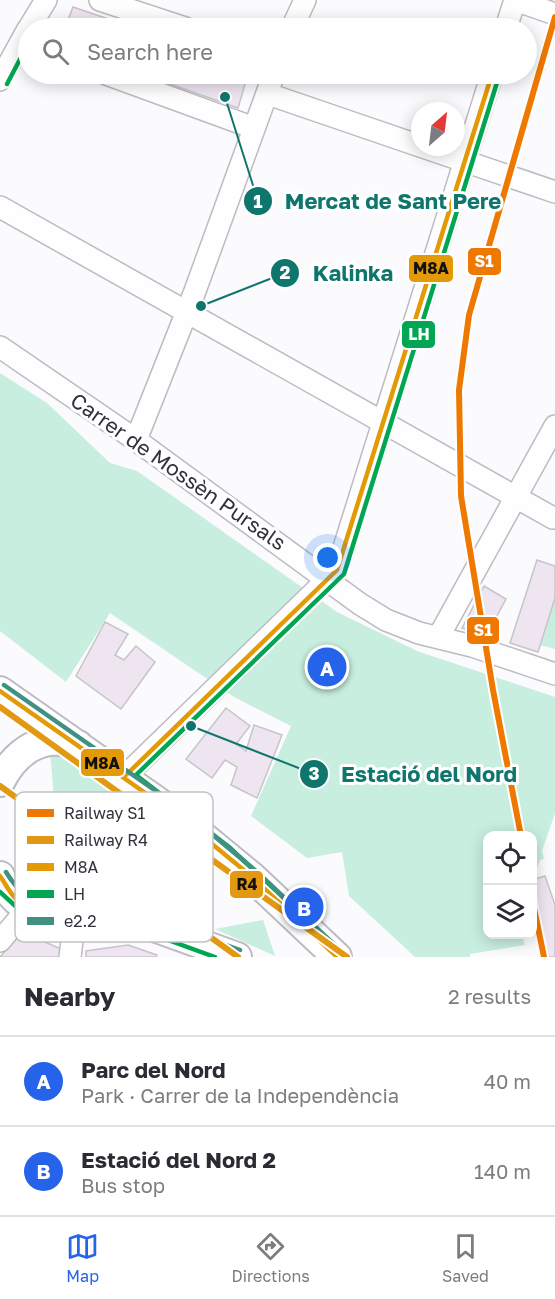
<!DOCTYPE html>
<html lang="en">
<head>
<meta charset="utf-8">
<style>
	:root { --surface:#fff; --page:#f7f7f7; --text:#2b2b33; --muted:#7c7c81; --line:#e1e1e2; --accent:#2563eb }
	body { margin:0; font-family:"Golos Text",sans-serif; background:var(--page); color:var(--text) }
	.controls { position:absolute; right:18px; bottom:18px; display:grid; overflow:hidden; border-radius:12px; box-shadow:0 3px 15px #0003 }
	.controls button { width:54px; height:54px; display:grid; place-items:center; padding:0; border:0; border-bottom:2px solid var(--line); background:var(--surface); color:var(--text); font:30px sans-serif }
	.compass { position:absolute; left:411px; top:102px; width:54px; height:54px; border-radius:50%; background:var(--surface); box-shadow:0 3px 15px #0003; rotate:28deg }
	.you { position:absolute; left:328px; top:558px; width:21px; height:21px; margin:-15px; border:4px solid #fff; border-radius:50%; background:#1a73e8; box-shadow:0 0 0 9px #1a73e833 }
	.badge { display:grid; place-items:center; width:39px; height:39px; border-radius:50%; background:var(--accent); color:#fff; font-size:20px; font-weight:700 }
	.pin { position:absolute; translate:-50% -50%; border:3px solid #fff; box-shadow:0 2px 6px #0006 }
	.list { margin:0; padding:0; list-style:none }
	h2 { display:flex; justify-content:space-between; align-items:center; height:78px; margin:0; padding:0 24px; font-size:26px }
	h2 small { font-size:20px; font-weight:400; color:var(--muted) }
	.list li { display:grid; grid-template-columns:39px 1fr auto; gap:18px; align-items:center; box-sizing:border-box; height:90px; padding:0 24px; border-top:2px solid var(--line) }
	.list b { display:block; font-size:22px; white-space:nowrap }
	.list p { margin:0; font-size:20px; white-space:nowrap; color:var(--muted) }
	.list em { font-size:20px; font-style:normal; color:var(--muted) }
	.icon { flex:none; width:33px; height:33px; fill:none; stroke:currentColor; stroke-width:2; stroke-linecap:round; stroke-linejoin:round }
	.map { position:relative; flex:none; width:555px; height:957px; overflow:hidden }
	.search { position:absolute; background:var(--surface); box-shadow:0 3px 15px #0003; left:18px; right:18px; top:18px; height:66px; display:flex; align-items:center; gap:15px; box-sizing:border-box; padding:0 21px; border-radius:33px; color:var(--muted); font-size:22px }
	.sheet { height:258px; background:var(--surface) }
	nav { display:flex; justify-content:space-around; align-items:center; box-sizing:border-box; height:84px; border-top:2px solid var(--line); background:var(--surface); font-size:16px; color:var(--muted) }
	nav a { display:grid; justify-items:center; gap:3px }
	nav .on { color:var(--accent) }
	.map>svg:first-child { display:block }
	.green { fill:#c8eedf }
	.building { fill:#eee5f1; stroke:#c7c4c9; stroke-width:1.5 }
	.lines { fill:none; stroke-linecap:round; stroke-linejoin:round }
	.street-casing { stroke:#bdbbc2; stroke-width:24 }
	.secondary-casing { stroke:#bdbbc2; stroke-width:32 }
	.street { stroke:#fefeff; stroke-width:21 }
	.secondary { stroke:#fefeff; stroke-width:28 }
	.bus-1-casing { stroke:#fff; stroke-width:9 }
	.bus-2-casing { stroke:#fff; stroke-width:9 }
	.bus-3-casing { stroke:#fff; stroke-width:9 }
	.bus-1 { stroke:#e39a06; stroke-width:4.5 }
	.bus-2 { stroke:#00a651; stroke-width:4.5 }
	.bus-3 { stroke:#409183; stroke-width:4.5 }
	.rail-1-casing { stroke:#fff; stroke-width:10 }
	.rail-2-casing { stroke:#fff; stroke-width:10 }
	.rail-1 { stroke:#ef7900; stroke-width:6 }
	.rail-2 { stroke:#e29812; stroke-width:6 }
	.tree { fill:#7b8e87 }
	.labels { text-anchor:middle; stroke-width:6; stroke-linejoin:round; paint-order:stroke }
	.street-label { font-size:21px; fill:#33313b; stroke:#fff }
	.key { fill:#fff; stroke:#c2c1c4; stroke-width:1.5 }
	.key-label { font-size:16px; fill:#33313b }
	.leader { fill:none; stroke:#0f766e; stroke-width:2 }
	.callout-dot { fill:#0f766e; stroke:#fff; stroke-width:2 }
	.mark-label { font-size:18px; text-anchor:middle; font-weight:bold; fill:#fff }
	.callout-label { font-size:22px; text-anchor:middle; font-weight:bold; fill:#0f766e; stroke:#fff; stroke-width:6; stroke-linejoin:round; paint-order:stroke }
	.line-badge { stroke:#fff; stroke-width:2 }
	.badge-label { font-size:16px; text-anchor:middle; font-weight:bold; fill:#fff }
	.pale-badge-label { font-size:16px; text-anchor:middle; font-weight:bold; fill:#111 }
</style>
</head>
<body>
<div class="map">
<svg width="555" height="957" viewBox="0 0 555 957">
	<rect width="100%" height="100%" fill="#fbfafd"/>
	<path class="green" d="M0,373L47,403L110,463L137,471L337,612L417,651L555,697V813L542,851L544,859L540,860L536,871L533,872L532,836H488V934L522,935L525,945L470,954V957H415L349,896L342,852L307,858L251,816L291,726L234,697L110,613L66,682L0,631Z
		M555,598V649L540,645Z
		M50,751H64L169,825L174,840L116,854L55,810Z
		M263,920L275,956L215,929Z"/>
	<path class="building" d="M73,7L135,28H65Z
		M142,74H248L238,108Z
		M537,560L555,566V598L538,652L510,643Z
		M484,586L506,599L486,636L462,628Z
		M105,622L128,634L115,655L124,660L136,646L155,662L121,709L76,676Z
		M226,708L250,726L236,744L246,751L254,725L282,735L257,798L231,785L237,767L225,760L212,778L186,759Z
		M545,876L555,905V957H543L532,926V880Z
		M22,932L61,949L60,957H0Z
		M128,945L157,955L156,957H86V951Z"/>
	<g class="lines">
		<defs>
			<path id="street" d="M100,0L185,28
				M515,0L555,14
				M29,28L46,0
				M292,28L305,0
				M506,28L515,0
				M106,74L254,128
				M0,80L28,29
				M268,94L420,146
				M423,147L555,192
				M0,207L553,518
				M0,347L136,440L360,604L386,620L419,633L472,646L555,674
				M136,440L195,291L274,74
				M439,636L555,426
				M125,776L337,570L492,74
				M0,941L28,908
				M70,957L74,925"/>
			<path id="secondary" d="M0,691L178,816L251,876L337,957
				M0,782C16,750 44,732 78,745
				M0,876C29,948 176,942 184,852C185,840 181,828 178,816
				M132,919L237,957"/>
		</defs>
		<use href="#street" class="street-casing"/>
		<use href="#secondary" class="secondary-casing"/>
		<use href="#street" class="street"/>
		<use href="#secondary" class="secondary"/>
		<defs>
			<path id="bus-1" d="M0,691L178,816L251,876L337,957
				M125,776L337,570L492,74
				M0,876C5,883 9,892 16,899C56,941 144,932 174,883C187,862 184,838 178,816"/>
			<path id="bus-2" d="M7,84L28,44
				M0,892L24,914L50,925L88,933L110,932L132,927L215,957
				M342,952L229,847L136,775L344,574L499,76"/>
			<path id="bus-3" d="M4,685L183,810L256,871L342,952
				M6,872C34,919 82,922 130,912
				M135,912L240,950"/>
		</defs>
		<use href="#bus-1" class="bus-1-casing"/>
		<use href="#bus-2" class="bus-2-casing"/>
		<use href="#bus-3" class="bus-3-casing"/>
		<use href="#bus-1" class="bus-1"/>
		<use href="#bus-2" class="bus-2"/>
		<use href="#bus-3" class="bus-3"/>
		<defs>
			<path id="rail-1" d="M521,836L493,690L461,496L459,390L469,315L555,17
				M532,898L544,957"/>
			<path id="rail-2" d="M0,707L347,957
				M0,786L238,957"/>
		</defs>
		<use href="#rail-1" class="rail-1-casing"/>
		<use href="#rail-2" class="rail-2-casing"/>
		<use href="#rail-1" class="rail-1"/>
		<use href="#rail-2" class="rail-2"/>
	</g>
	<circle class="tree" cx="21" cy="874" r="7"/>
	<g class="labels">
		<g class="street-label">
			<text transform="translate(178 472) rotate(35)" y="7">Carrer de Mossèn Pursals</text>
		</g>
	</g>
	<rect x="15" y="792" width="198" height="150" rx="9" class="key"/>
	<rect x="27" y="809" width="27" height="8" fill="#ef7900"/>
	<rect x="27" y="836" width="27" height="8" fill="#e29812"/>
	<rect x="27" y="863" width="27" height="8" fill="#e39a06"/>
	<rect x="27" y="890" width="27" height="8" fill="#00a651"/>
	<rect x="27" y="917" width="27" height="8" fill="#409183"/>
	<g class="key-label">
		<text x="64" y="819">Railway S1</text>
		<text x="64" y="846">Railway R4</text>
		<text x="64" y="873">M8A</text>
		<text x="64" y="900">LH</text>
		<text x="64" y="927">e2.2</text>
	</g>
	<path class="leader" d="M225 97L258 201M201 306L285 273M191 726L314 774"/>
	<g class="callout-dot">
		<circle cx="225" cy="97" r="6"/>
		<circle cx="201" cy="306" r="6"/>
		<circle cx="191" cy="726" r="6"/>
		<circle cx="258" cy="201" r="15"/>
		<circle cx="285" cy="273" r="15"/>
		<circle cx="314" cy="774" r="15"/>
	</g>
	<g class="mark-label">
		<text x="258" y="208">1</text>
		<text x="285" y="279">2</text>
		<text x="314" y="780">3</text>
	</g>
	<g class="callout-label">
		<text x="393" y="209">Mercat de Sant Pere</text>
		<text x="353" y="281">Kalinka</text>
		<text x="429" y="782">Estació del Nord</text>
	</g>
	<g class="line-badge">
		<rect x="467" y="247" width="35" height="29" rx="6" fill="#ef7900"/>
		<rect x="408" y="254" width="46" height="29" rx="6" fill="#e39a06"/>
		<rect x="401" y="320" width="35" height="29" rx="6" fill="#00a651"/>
		<rect x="466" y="616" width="34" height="29" rx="6" fill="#ef7900"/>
		<rect x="80" y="748" width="45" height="29" rx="6" fill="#e39a06"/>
		<rect x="229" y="870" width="35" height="29" rx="6" fill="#e29812"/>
	</g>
	<g class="badge-label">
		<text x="484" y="267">S1</text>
		<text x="419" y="340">LH</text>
		<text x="483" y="636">S1</text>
	</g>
	<g class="pale-badge-label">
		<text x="431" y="274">M8A</text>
		<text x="102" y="769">M8A</text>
		<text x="247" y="890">R4</text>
	</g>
</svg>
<div class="controls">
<button><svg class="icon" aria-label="locate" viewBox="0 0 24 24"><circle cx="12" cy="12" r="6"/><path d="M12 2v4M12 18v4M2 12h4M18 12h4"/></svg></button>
<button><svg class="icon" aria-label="layers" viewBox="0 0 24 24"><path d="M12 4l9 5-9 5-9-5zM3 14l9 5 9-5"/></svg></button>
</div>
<svg class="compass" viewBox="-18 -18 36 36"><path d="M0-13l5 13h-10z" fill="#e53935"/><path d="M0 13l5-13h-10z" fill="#7c7c81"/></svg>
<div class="you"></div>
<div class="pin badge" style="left:327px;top:667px">A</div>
<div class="pin badge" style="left:304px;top:907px">B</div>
<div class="search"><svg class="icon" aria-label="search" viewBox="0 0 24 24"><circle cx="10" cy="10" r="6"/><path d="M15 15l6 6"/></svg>Search here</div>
</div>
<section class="sheet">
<h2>Nearby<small>2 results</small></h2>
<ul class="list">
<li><span class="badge">A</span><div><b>Parc del Nord</b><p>Park · Carrer de la Independència</p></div><em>40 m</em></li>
<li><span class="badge">B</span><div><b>Estació del Nord 2</b><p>Bus stop</p></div><em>140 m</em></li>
</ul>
</section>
<nav>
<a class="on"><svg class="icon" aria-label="map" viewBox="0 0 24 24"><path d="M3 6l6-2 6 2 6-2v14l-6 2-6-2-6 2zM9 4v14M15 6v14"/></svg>Map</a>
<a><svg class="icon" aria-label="directions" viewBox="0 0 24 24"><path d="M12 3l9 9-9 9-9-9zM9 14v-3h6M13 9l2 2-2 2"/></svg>Directions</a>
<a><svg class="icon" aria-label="saved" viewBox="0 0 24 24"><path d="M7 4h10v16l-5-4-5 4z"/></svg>Saved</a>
</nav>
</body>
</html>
